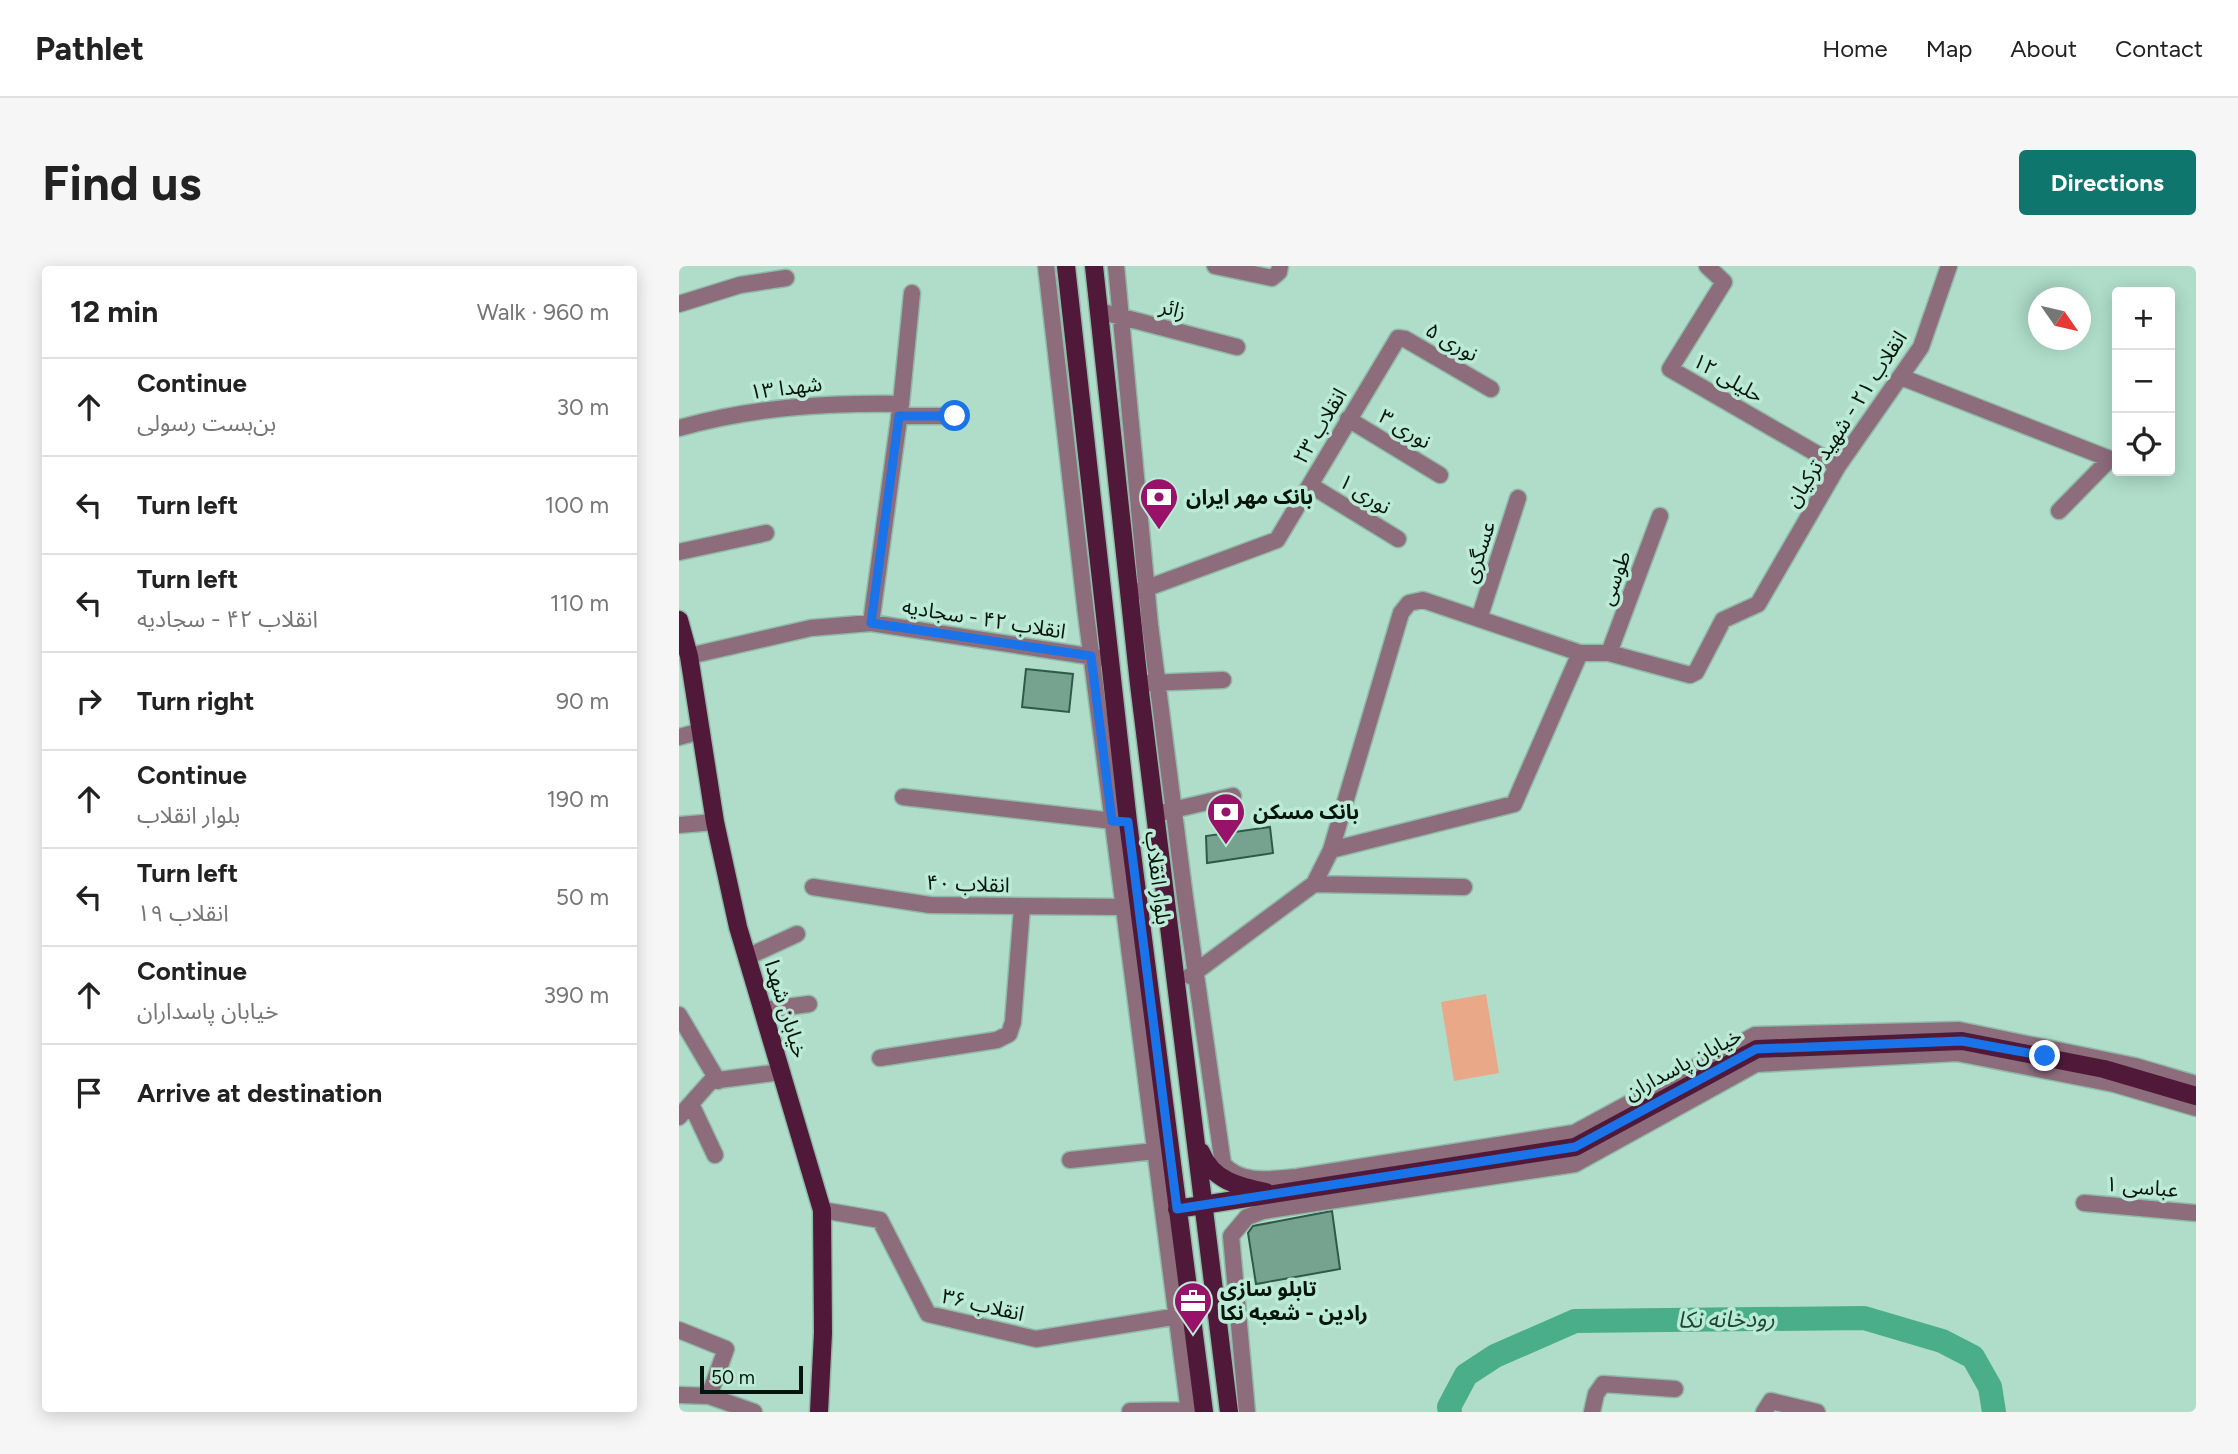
<!DOCTYPE html>
<html lang="en">
<head>
<meta charset="utf-8">
<style>
	:root { --surface:#fff; --page:#f6f6f6; --text:#222; --muted:#767676; --line:#e0e0e0; --accent:#0f766e }
	body { margin:0; font-family:Figtree,"Noto Sans Arabic",sans-serif; background:var(--page); color:var(--text) }
	.controls { position:absolute; right:21px; top:21px; display:grid; overflow:hidden; border-radius:7px; box-shadow:0 4px 18px #0003 }
	.controls button { width:63px; height:63px; display:grid; place-items:center; padding:0; border:0; border-bottom:2px solid var(--line); background:var(--surface); color:var(--text); font:35px sans-serif }
	.compass { position:absolute; left:1349px; top:21px; width:63px; height:63px; border-radius:50%; background:var(--surface); box-shadow:0 4px 18px #0003; rotate:124deg }
	.scale { position:absolute; left:21px; bottom:18px; width:103px; box-sizing:border-box; padding-left:7px; border:4px solid #04150e; border-top:0; font-size:19px; line-height:24px; white-space:nowrap; color:#04150e; -webkit-text-stroke:5px #bbead6; paint-order:stroke }
	.stop { position:absolute; width:21px; height:21px; margin:-16px; border:5px solid #1a73e8; border-radius:50%; background:#fff }
	.stop.end { background:#1a73e8; border-color:#fff; box-shadow:0 2px 7px #0008 }
	.list { margin:0; padding:0; list-style:none }
	h2 { display:flex; justify-content:space-between; align-items:center; height:91px; margin:0; padding:0 28px; font-size:30px }
	h2 small { font-size:23px; font-weight:400; color:var(--muted) }
	.list li { display:grid; grid-template-columns:46px 1fr auto; gap:21px; align-items:center; box-sizing:border-box; height:98px; padding:0 28px; border-top:2px solid var(--line) }
	.list b { display:block; font-size:26px; white-space:nowrap }
	.list p { margin:0; font-size:23px; white-space:nowrap; color:var(--muted) }
	.list em { font-size:23px; font-style:normal; color:var(--muted) }
	.icon { flex:none; width:38px; height:38px; fill:none; stroke:currentColor; stroke-width:2; stroke-linecap:round; stroke-linejoin:round }
	.map { position:relative; flex:none; width:1517px; height:1146px; overflow:hidden; border-radius:7px }
	header { display:flex; align-items:center; gap:42px; box-sizing:border-box; height:98px; padding:0 35px; background:var(--surface); border-bottom:2px solid var(--line) }
	header strong { font-size:33px }
	nav { display:flex; gap:38px; margin-inline-start:auto; font-size:24px }
	.intro { display:flex; align-items:center; justify-content:space-between; box-sizing:border-box; height:168px; padding:0 42px }
	h1 { margin:0; font-size:49px }
	.button { padding:18px 32px; border-radius:7px; background:var(--accent); color:#fff; font-size:24px; font-weight:700 }
	main { display:flex; gap:42px; padding:0 42px }
	aside { flex:1; background:var(--surface); border-radius:7px; box-shadow:0 4px 18px #0003 }
	.map>svg:first-child { display:block }
	.green { fill:#e9a887 }
	.lines { fill:none; stroke-linecap:round; stroke-linejoin:round }
	.river { stroke:#4aae8b; stroke-width:24 }
	.building { fill:#76a390; stroke:#2f5a4a; stroke-width:2 }
	.minor-casing { stroke:#90b9a8; stroke-width:19 }
	.major-casing { stroke:#90b9a8; stroke-width:21 }
	.minor { stroke:#8d6c7c; stroke-width:16 }
	.major { stroke:#501939; stroke-width:18 }
	.route { stroke:#1a73e8; stroke-width:9 }
	.labels { text-anchor:middle; stroke-width:7; stroke-linejoin:round; paint-order:stroke }
	.street-label { font-size:21px; fill:#04150e; stroke:#bbead6 }
	.poi-label { font-size:21px; font-weight:bold; fill:#04150e; stroke:#bbead6; text-anchor:start }
	.water-label { font-size:23px; font-style:italic; fill:#1d4839; stroke:#bbead6 }
</style>
</head>
<body>
<header>
<strong>Pathlet</strong>
<nav><a>Home</a><a>Map</a><a>About</a><a>Contact</a></nav>
</header>
<div class="intro"><h1>Find us</h1><a class="button">Directions</a></div>
<main>
<aside>
<h2>12 min<small>Walk · 960 m</small></h2>
<ul class="list">
<li><svg class="icon" aria-label="ahead" viewBox="0 0 24 24"><path d="M12 20V5M6 11l6-6 6 6"/></svg><div><b>Continue</b><p>بن‌بست رسولی</p></div><em>30 m</em></li>
<li><svg class="icon" aria-label="left" viewBox="0 0 24 24"><path d="M17 20v-9H6M10 6l-5 5 5 5"/></svg><div><b>Turn left</b></div><em>100 m</em></li>
<li><svg class="icon" aria-label="left" viewBox="0 0 24 24"><path d="M17 20v-9H6M10 6l-5 5 5 5"/></svg><div><b>Turn left</b><p>انقلاب ۴۲ - سجادیه</p></div><em>110 m</em></li>
<li><svg class="icon" aria-label="right" viewBox="0 0 24 24"><path d="M7 20v-9h11M14 6l5 5-5 5"/></svg><div><b>Turn right</b></div><em>90 m</em></li>
<li><svg class="icon" aria-label="ahead" viewBox="0 0 24 24"><path d="M12 20V5M6 11l6-6 6 6"/></svg><div><b>Continue</b><p>بلوار انقلاب</p></div><em>190 m</em></li>
<li><svg class="icon" aria-label="left" viewBox="0 0 24 24"><path d="M17 20v-9H6M10 6l-5 5 5 5"/></svg><div><b>Turn left</b><p>انقلاب ۱۹</p></div><em>50 m</em></li>
<li><svg class="icon" aria-label="ahead" viewBox="0 0 24 24"><path d="M12 20V5M6 11l6-6 6 6"/></svg><div><b>Continue</b><p>خیابان پاسداران</p></div><em>390 m</em></li>
<li><svg class="icon" aria-label="arrive" viewBox="0 0 24 24"><path d="M6 21V4h12l-3 4 3 4H6"/></svg><div><b>Arrive at destination</b></div></li>
</ul>
</aside>
<div class="map">
<svg width="1517" height="1146" viewBox="0 0 1517 1146">
	<rect width="100%" height="100%" fill="#afddca"/>
	<path class="green" d="M807,728L820,807L775,815L762,736Z"/>
	<g class="lines">
		<path class="river" d="M771,1146L770,1141L787,1109L816,1090L896,1055L1185,1052L1263,1075L1294,1091L1311,1121L1315,1146"/>
	</g>
	<path class="building" d="M347,403L394,408L390,446L343,441Z
		M591,561L594,587L528,597L527,570Z
		M653,945L661,1003L577,1018L569,967L574,960Z"/>
	<g class="lines">
		<defs>
			<path id="minor" d="M367,0L407,348L510,1146
				M437,0L471,359L506,632L544,898C563,919 593,913 618,911L895,867L1076,769L1280,764L1456,800L1517,818
				M536,0L593,12L600,6L601,0
				M1028,0L1045,16L991,103L1159,200
				M0,38L61,19L107,12
				M420,45L558,81
				M1222,111L1431,193L1380,245
				M220,150H276
				M669,153L761,209
				M0,162C74,141 145,137 222,138
				M631,219L719,273
				M0,286L87,267
				M460,325L598,274L719,72L726,73L812,123
				M800,353L839,232
				M192,357L222,138L233,27
				M930,387L981,250
				M10,390L132,362L192,357L422,392
				M469,417L544,414
				M0,471L22,465
				M224,531L443,556
				M485,546L554,530
				M0,559L36,556
				M652,584L722,347L730,337L744,334L901,387
				M635,618L785,621
				M134,621L251,639L444,641
				M68,691L118,668
				M511,710L635,618L652,584L835,538L901,387H930L1011,409L1017,406L1044,354L1079,338L1159,200L1242,81L1270,0
				M84,744L130,738
				M0,749L39,815
				M201,792L318,774L330,768L334,756L343,641
				M12,838L36,889
				M0,851L32,815L102,806
				M391,894L485,884
				M1405,937L1517,947
				M143,944L201,954L249,1048L357,1073L506,1049
				M0,1064L47,1083L30,1130
				M0,1129L30,1130L75,1146
				M451,1145L519,1144
				M568,1146L552,970L568,951L584,945L896,898L1077,798L1278,787L1435,818L1517,842
				M913,1146L917,1128L924,1118L996,1123
				M1085,1146L1092,1135L1138,1146"/>
			<path id="major" d="M387,0L449,556L525,1146
				M415,0L460,418L550,1146
				M0,354L10,390L36,556L59,661L143,944L144,1067L140,1146
				M522,886C533,914 560,921 587,926
				M498,943L896,881L1078,783L1283,775L1425,803L1517,830"/>
		</defs>
		<use href="#minor" class="minor-casing"/>
		<use href="#major" class="major-casing"/>
		<use href="#minor" class="minor"/>
		<use href="#major" class="major"/>
	</g>
	<g class="lines">
		<path class="route" d="M276,150H220L192,357L412,390L433,555L449,556L498,943L896,881L1077,783L1283,775L1366,790"/>
	</g>
	<defs>
		<symbol id="bank-pin" viewBox="-11 -11 22 30"><path d="M0 17L-7.5 6A9.5 9.5 0 1 1 7.5 6Z" fill="#971268" stroke="#bbead6"/><path d="M-6-4H6V4H-6ZM0-2.3a2.3 2.3 0 1 0 0 4.6a2.3 2.3 0 1 0 0-4.6Z" fill="#fff"/></symbol>
		<symbol id="office-pin" viewBox="-11 -11 22 30"><path d="M0 17L-7.5 6A9.5 9.5 0 1 1 7.5 6Z" fill="#971268" stroke="#bbead6"/><path d="M-6-3h4V-5.5h4V-3h4V5H-6ZM-1-4.5V-3h2v-1.5ZM-6 0V1H6V0Z" fill="#fff"/></symbol>
	</defs>
	<g fill-rule="evenodd">
		<use href="#bank-pin" x="458" y="209" width="44" height="60"/>
		<use href="#bank-pin" x="525" y="524" width="44" height="60"/>
		<use href="#office-pin" x="492" y="1013" width="44" height="60"/>
	</g>
	<g class="labels">
		<g class="street-label">
			<text transform="translate(494 43) rotate(15)" y="7">زائر</text>
			<text transform="translate(773 76) rotate(30)" y="7">نوری ۵</text>
			<text transform="translate(1049 112) rotate(30)" y="7">حلیلی ۱۲</text>
			<text transform="translate(107 122) rotate(-7)" y="7">شهدا ۱۳</text>
			<text transform="translate(1167 153) rotate(-57)" y="7">انقلاب ۲۱ - شهید ترکیان</text>
			<text transform="translate(641 160) rotate(-59)" y="7">انقلاب ۲۳</text>
			<text transform="translate(726 163) rotate(31)" y="7">نوری ۳</text>
			<text transform="translate(686 228) rotate(32)" y="7">نوری ۱</text>
			<text transform="translate(800 286) rotate(-72)" y="7">عسگری</text>
			<text transform="translate(936 312) rotate(-70)" y="7">طوسی</text>
			<text transform="translate(305 353) rotate(9)" y="7">انقلاب ۴۲ - سجادیه</text>
			<text transform="translate(479 612) rotate(83)" y="7">بلوار انقلاب</text>
			<text transform="translate(289 618) rotate(2)" y="7">انقلاب ۴۰</text>
			<text transform="translate(107 743) rotate(73)" y="7">خیابان شهدا</text>
			<text transform="translate(1004 798) rotate(-28)" y="7">خیابان پاسداران</text>
			<text transform="translate(1463 921) rotate(5)" y="7">عباسی ۱</text>
			<text transform="translate(304 1039) rotate(13)" y="7">انقلاب ۳۶</text>
		</g>
		<g class="poi-label">
			<text x="507" y="238">بانک مهر ایران</text>
			<text x="574" y="553">بانک مسکن</text>
			<text x="541" y="1030">تابلو سازی<tspan x="541" dy="24">رادین - شعبه نکا</tspan></text>
		</g>
		<g class="water-label">
			<text transform="translate(1047 1053) rotate(-1)" y="8">رودخانه نکا</text>
		</g>
	</g>
</svg>
<div class="controls">
<button>+</button>
<button>−</button>
<button><svg class="icon" aria-label="locate" viewBox="0 0 24 24"><circle cx="12" cy="12" r="6"/><path d="M12 2v4M12 18v4M2 12h4M18 12h4"/></svg></button>
</div>
<svg class="compass" viewBox="-18 -18 36 36"><path d="M0-13l5 13h-10z" fill="#e53935"/><path d="M0 13l5-13h-10z" fill="#767676"/></svg>
<div class="scale">50 m</div>
<div class="stop" style="left:276px;top:150px"></div>
<div class="stop end" style="left:1366px;top:790px"></div>
</div>
</main>
</body>
</html>
